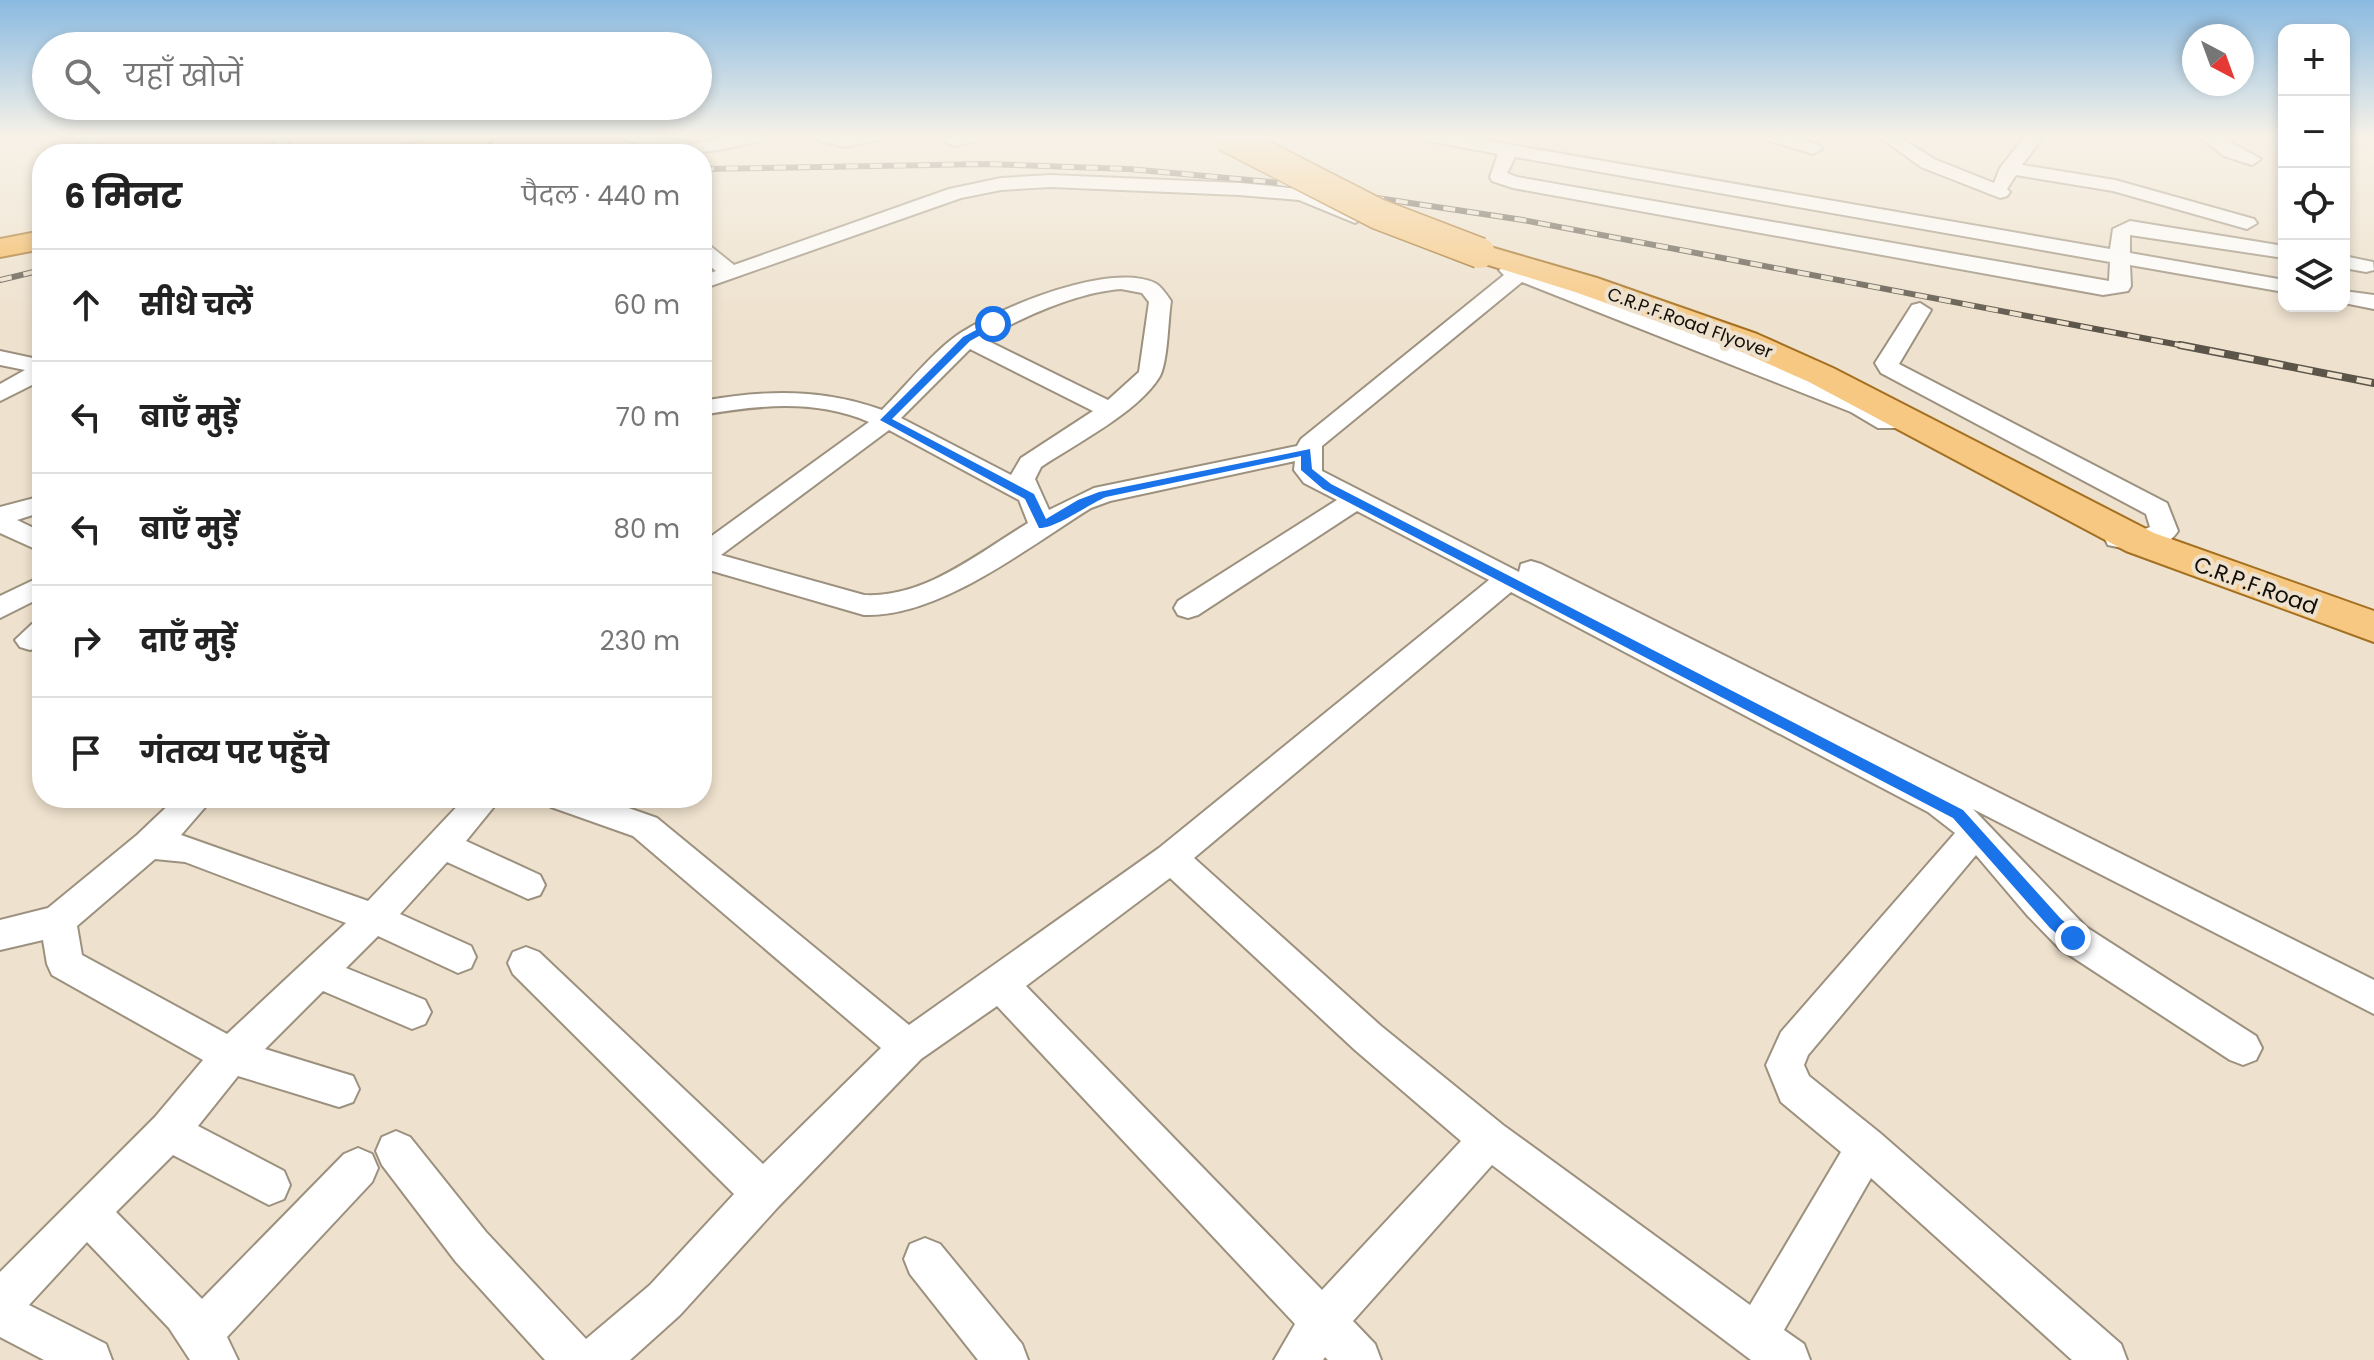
<!DOCTYPE html>
<html lang="hi">
<head>
<meta charset="utf-8">
<style>
	:root { --surface:#fff; --page:#f6f6f6; --text:#222; --muted:#767676; --line:#e0e0e0 }
	body { margin:0; font-family:Poppins,"Noto Sans Devanagari",sans-serif; background:var(--page); color:var(--text) }
	.controls { position:absolute; right:24px; top:24px; display:grid; overflow:hidden; border-radius:16px; box-shadow:0 4px 12px #0003 }
	.controls button { width:72px; height:72px; display:grid; place-items:center; padding:0; border:0; border-bottom:2px solid var(--line); background:var(--surface); color:var(--text); font:40px sans-serif }
	.compass { position:absolute; left:2182px; top:24px; width:72px; height:72px; border-radius:50%; background:var(--surface); box-shadow:0 4px 12px #0003; rotate:139deg }
	.stop { position:absolute; width:24px; height:24px; margin:-18px; border:6px solid #1a73e8; border-radius:50%; background:#fff }
	.stop.end { background:#1a73e8; border-color:#fff; box-shadow:0 2px 8px #0008 }
	.list { margin:0; padding:0; list-style:none }
	h2 { display:flex; justify-content:space-between; align-items:center; height:104px; margin:0; padding:0 32px; font-size:34px }
	h2 small { font-size:26px; font-weight:400; color:var(--muted) }
	.list li { display:grid; grid-template-columns:52px 1fr auto; gap:24px; align-items:center; box-sizing:border-box; height:112px; padding:0 32px; border-top:2px solid var(--line) }
	.list b { display:block; font-size:30px; white-space:nowrap }
	.list em { font-size:26px; font-style:normal; color:var(--muted) }
	.icon { flex:none; width:44px; height:44px; fill:none; stroke:currentColor; stroke-width:2; stroke-linecap:round; stroke-linejoin:round }
	.map { position:relative; flex:none; width:2374px; height:1360px; overflow:hidden }
	.search { position:absolute; background:var(--surface); box-shadow:0 4px 12px #0003; left:32px; top:32px; width:680px; height:88px; display:flex; align-items:center; gap:20px; box-sizing:border-box; padding:0 28px; border-radius:44px; color:var(--muted); font-size:30px }
	.panel { position:absolute; background:var(--surface); box-shadow:0 4px 12px #0003; left:32px; top:144px; width:680px; height:664px; border-radius:32px }
	.map>svg:first-child { display:block }
	.lines { fill:none; stroke-linecap:round; stroke-linejoin:round }
	.minor-casing { stroke:#9c907e; stroke-width:4 }
	.primary-casing { stroke:#a36f20; stroke-width:4 }
	.trunk-casing { stroke:#a36f20; stroke-width:4 }
	.minor { fill:#fff; fill-rule:evenodd }
	.primary { fill:#f7c882; fill-rule:evenodd }
	.trunk { fill:#f4b658; fill-rule:evenodd }
	.rail-far1-casing { stroke:#5b5449; stroke-width:6 }
	.rail-casing { stroke:#5b5449; stroke-width:8 }
	.rail-far1 { stroke:#eee1cd; stroke-width:4; stroke-dasharray:12; stroke-linecap:butt }
	.rail { stroke:#eee1cd; stroke-width:5; stroke-dasharray:15; stroke-linecap:butt }
	.primary-bridge-casing { stroke:#a36f20; stroke-width:33; stroke-linecap:butt }
	.primary-bridge { stroke:#f7c882; stroke-width:30 }
	.route { fill:#1a73e8 }
	.labels { text-anchor:middle; stroke-width:8; stroke-linejoin:round; paint-order:stroke }
	.far-street-label { font-size:18px; fill:#110d07; stroke:#eee1cd }
	.street-label { font-size:22px; fill:#110d07; stroke:#eee1cd }
</style>
</head>
<body>
<div class="map">
<svg width="2374" height="1360" viewBox="0 0 2374 1360">
	<rect width="100%" height="100%" fill="#eee1cd"/>
	<g class="lines">
		<defs>
			<path id="minor" d="M76,136H94L104,154H86Z
				M265,136H286L290,141L281,146Z
				M622,136H651L692,144L730,136H766L763,140C703,155 684,157 625,140Z
				M814,136H880L877,140L844,147L817,140Z
				M932,136H983L980,140L954,146Z
				M1420,136H1460L2110,249L2113,229L2130,221L2284,246V258L2130,235V253L2284,280V292L2130,265L2131,286L2128,291L2103,295L1513,188L1492,181L1490,177L1498,154L1429,141ZM1515,157L2110,262L2109,281L1517,177L1507,173Z
				M1764,136H1791L1819,145L1822,149L1813,154L1767,140Z
				M1878,136H1898L1934,159L1994,183L2000,168L2025,136H2044L2022,165L2115,180L2254,219L2257,223L2247,229L2113,191L2016,175L2007,189L2010,192L2007,196L2000,198L1921,167Z
				M2198,136H2219L2261,159L2252,165L2224,156Z
				M1051,175L1239,183L1303,189L1362,213L1365,217L1355,223L1299,200L1239,195L1051,187L1001,190L961,198L702,289V276L716,271L702,259V243L709,245L734,265L949,189L1001,178Z
				M2344,256L2373,262L2374,270L2366,272L2344,268Z
				M1509,264C1553,275 1884,400 1899,423L1896,428H1878L1851,412L1522,282L1322,446V471L1519,572L1521,564L1531,561L1541,564L2374,980V1014L1973,809L2086,927L2256,1036L2262,1048L2256,1060L2243,1065L2230,1060L2060,949L2027,915L1976,855L1808,1055L1804,1065L1809,1076L1880,1133L2121,1344L2127,1360H2072L1871,1178L1784,1330L1804,1344L1810,1360H1751L1492,1165L1353,1321L1375,1344L1381,1360H1328L1325,1357L1323,1360H1274L1295,1324L997,1006L921,1059L778,1207L680,1315L630,1360H545L456,1262L382,1165L376,1151L382,1137L396,1131L410,1137L486,1232L586,1339L650,1285L734,1194L513,974L508,963L513,952L526,947L539,952L763,1164L881,1048L633,836L551,807L547,798H600L657,818L909,1025L1159,848L1489,580L1357,511L1198,615L1188,618L1178,615L1174,608L1178,601L1337,500L1304,483L1294,470L1295,461L1110,501L1091,508C1028,547 939,618 864,615L702,568V543L869,422C815,399 758,405 702,415V401C764,390 822,388 882,410C906,386 934,350 962,332C1002,307 1109,262 1155,283C1161,286 1167,295 1171,301C1168,320 1168,360 1160,376C1139,412 1075,444 1041,467L1035,479L1049,510L1094,488L1297,446L1301,439L1504,275L1499,270ZM1121,289L1142,293L1149,302L1139,372L1108,400L984,339C1022,317 1078,292 1121,289ZM970,349L1093,411L1021,458L1011,475L901,418ZM889,430L1019,500L1028,523C978,553 925,598 864,595L721,555ZM1511,592L1928,812L1955,833L1781,1032L1766,1065L1781,1102L1841,1152L1750,1305L1503,1125L1381,1026L1194,858ZM1170,878L1355,1050L1461,1141L1322,1290L1026,986Z
				M2344,291L2374,295V309L2344,303Z
				M1920,303L1931,310L1899,364L2167,503L2178,531C2164,553 2131,551 2108,545L2105,539L2108,533C2124,529 2136,534 2150,527L2146,514L1881,373L1875,363L1912,305Z
				M0,351L42,360V380L0,401V384L25,370L0,365Z
				M42,496V512L17,520L42,532V552L0,533V507Z
				M42,576V597L0,618V596Z
				M42,621V646L30,650L20,647L15,640L32,624Z
				M176,798H213L181,835L368,901L465,798H501L466,841L540,875L545,885L540,895L528,899L447,862L400,914L471,946L476,957L471,968L458,973L378,936L346,968L425,1000L431,1012L425,1024L412,1029L323,991L265,1049L353,1076L359,1089L353,1102L339,1107L238,1076L198,1126L284,1171L290,1185L284,1199L269,1205L173,1155L116,1212L202,1299L344,1154L358,1148L372,1154L378,1168L372,1182L227,1337L238,1360H190L169,1328L87,1242L29,1305L106,1344L112,1360H44L0,1337V1272L155,1117L203,1060L52,975L47,964L43,940L0,950V920L48,908L137,835ZM155,859L185,862L346,923L227,1034L82,955L77,926Z
				M925,1238L940,1244L1022,1344L1028,1360H978L910,1274L904,1259L910,1244Z"/>
			<path id="primary" d="M1480,244L1597,278L1757,334L1833,368L2154,533L2374,611V642L2126,551L1809,382L1733,348L1575,292L1469,259L1465,253L1469,247Z"/>
			<path id="trunk" d="M446,136H495L491,142L437,154H386L390,148Z
				M42,231V249L0,257V239Z"/>
		</defs>
		<use href="#minor" class="minor-casing"/>
		<use href="#primary" class="primary-casing"/>
		<use href="#trunk" class="trunk-casing"/>
		<use href="#minor" class="minor"/>
		<use href="#primary" class="primary"/>
		<use href="#trunk" class="trunk"/>
		<defs>
			<path id="rail-far1" d="M702,169L987,164L1129,169L1271,182L1523,220L2190,347
				M0,280L42,270"/>
			<path id="rail" d="M2180,345L2374,383"/>
		</defs>
		<use href="#rail-far1" class="rail-far1-casing"/>
		<use href="#rail" class="rail-casing"/>
		<use href="#rail-far1" class="rail-far1"/>
		<use href="#rail" class="rail"/>
		<defs>
			<path id="primary-bridge" d="M1226,136L1378,214L1480,253"/>
		</defs>
		<use href="#primary-bridge" class="primary-bridge-casing"/>
		<use href="#primary-bridge" class="primary-bridge"/>
	</g>
	<linearGradient id="sky" x2="0" y2="1"><stop stop-color="#8abae1"/><stop offset="0.42" stop-color="#f7f2e8"/><stop offset="1" stop-color="#f7f2e8" stop-opacity="0"/></linearGradient>
	<rect width="2374" height="326" fill="url(#sky)"/>
	<path class="route" d="M993,321L997,326L970,341L892,419L1034,494L1046,519L1078,500L1099,492L1310,449L1312,469L1331,484L1963,810L2061,919L2078,933V942H2067L2050,928L1953,818L1323,489L1301,470V456L1106,497C1089,504 1055,529 1039,528L1025,499L880,420L963,337Z"/>
	<g class="labels">
		<g class="far-street-label">
			<text transform="translate(1690 323) rotate(20)" y="6">C.R.P.F.Road Flyover</text>
		</g>
		<g class="street-label">
			<text transform="translate(2256 585) rotate(20)" y="8">C.R.P.F.Road</text>
		</g>
	</g>
</svg>
<div class="controls">
<button>+</button>
<button>−</button>
<button><svg class="icon" aria-label="locate" viewBox="0 0 24 24"><circle cx="12" cy="12" r="6"/><path d="M12 2v4M12 18v4M2 12h4M18 12h4"/></svg></button>
<button><svg class="icon" aria-label="layers" viewBox="0 0 24 24"><path d="M12 4l9 5-9 5-9-5zM3 14l9 5 9-5"/></svg></button>
</div>
<svg class="compass" viewBox="-18 -18 36 36"><path d="M0-13l5 13h-10z" fill="#e53935"/><path d="M0 13l5-13h-10z" fill="#767676"/></svg>
<div class="stop" style="left:993px;top:324px"></div>
<div class="stop end" style="left:2073px;top:938px"></div>
<div class="search"><svg class="icon" aria-label="search" viewBox="0 0 24 24"><circle cx="10" cy="10" r="6"/><path d="M15 15l6 6"/></svg>यहाँ खोजें</div>
<section class="panel">
<h2>6 मिनट<small>पैदल · 440 m</small></h2>
<ul class="list">
<li><svg class="icon" aria-label="ahead" viewBox="0 0 24 24"><path d="M12 20V5M6 11l6-6 6 6"/></svg><div><b>सीधे चलें</b></div><em>60 m</em></li>
<li><svg class="icon" aria-label="left" viewBox="0 0 24 24"><path d="M17 20v-9H6M10 6l-5 5 5 5"/></svg><div><b>बाएँ मुड़ें</b></div><em>70 m</em></li>
<li><svg class="icon" aria-label="left" viewBox="0 0 24 24"><path d="M17 20v-9H6M10 6l-5 5 5 5"/></svg><div><b>बाएँ मुड़ें</b></div><em>80 m</em></li>
<li><svg class="icon" aria-label="right" viewBox="0 0 24 24"><path d="M7 20v-9h11M14 6l5 5-5 5"/></svg><div><b>दाएँ मुड़ें</b></div><em>230 m</em></li>
<li><svg class="icon" aria-label="arrive" viewBox="0 0 24 24"><path d="M6 21V4h12l-3 4 3 4H6"/></svg><div><b>गंतव्य पर पहुँचे</b></div></li>
</ul>
</section>
</div>
</body>
</html>
